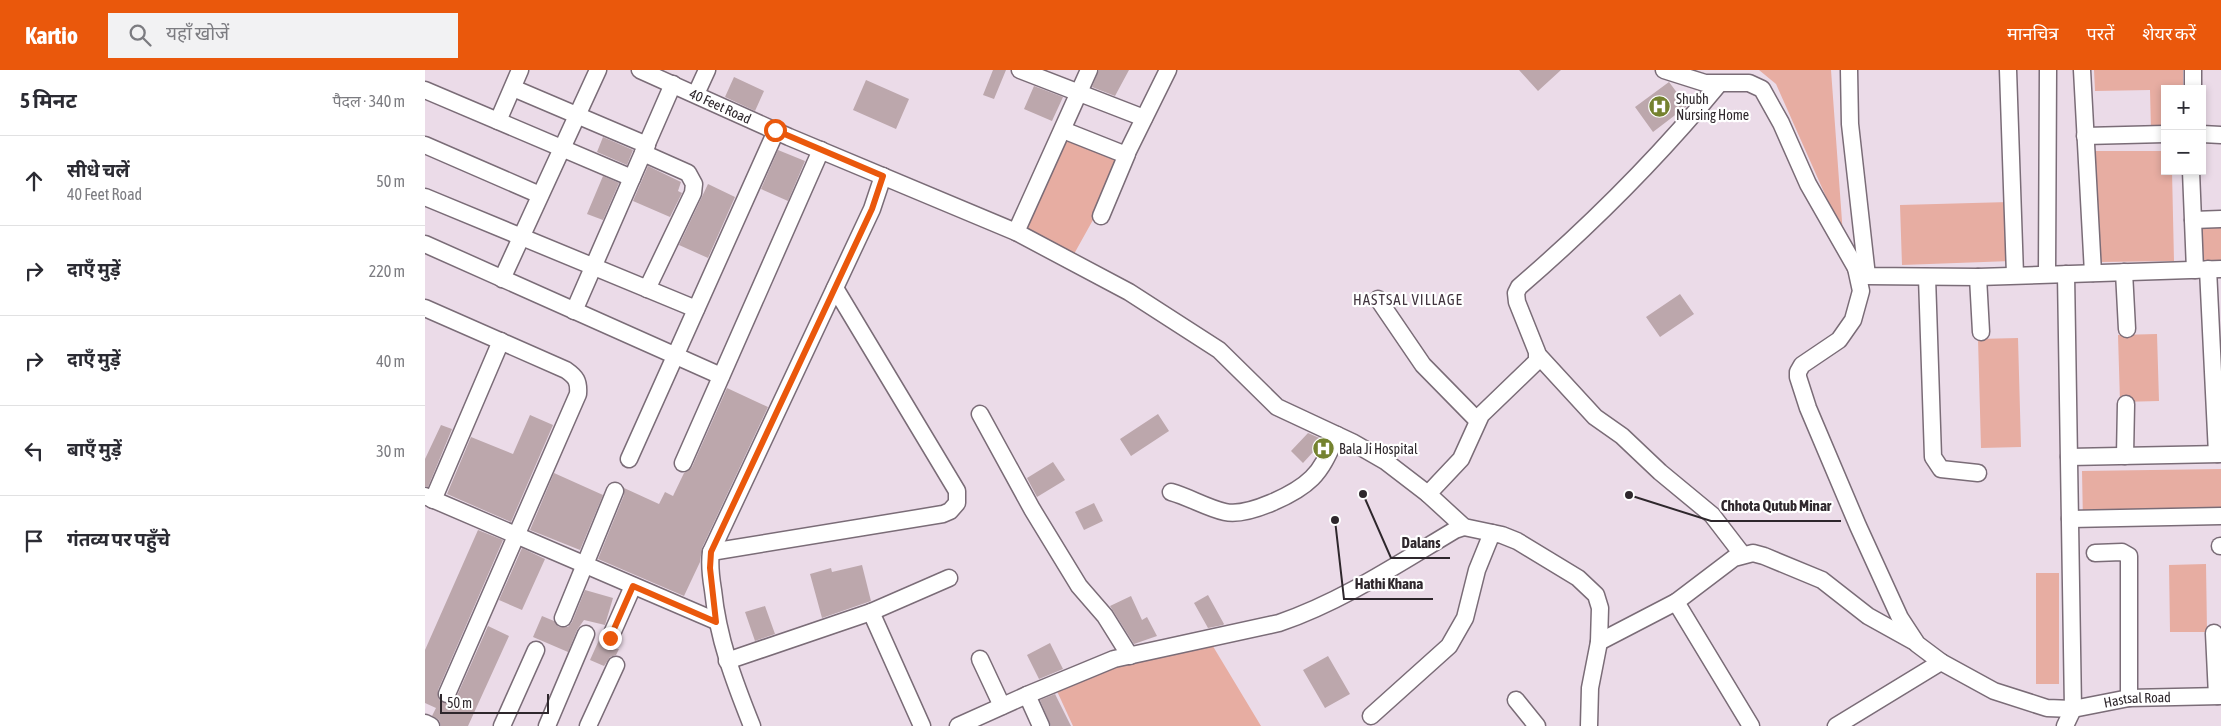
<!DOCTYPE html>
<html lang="hi">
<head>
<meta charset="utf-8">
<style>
	:root { --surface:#fff; --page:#f2f2f3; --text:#2b2b33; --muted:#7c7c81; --line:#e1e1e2; --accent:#ea580c }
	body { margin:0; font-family:"Asap Condensed","Noto Sans Devanagari",sans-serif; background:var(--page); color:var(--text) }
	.controls { position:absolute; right:15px; top:15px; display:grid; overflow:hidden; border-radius:0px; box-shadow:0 2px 8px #0003 }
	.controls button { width:45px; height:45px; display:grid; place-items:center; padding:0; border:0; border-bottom:1px solid var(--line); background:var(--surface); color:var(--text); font:25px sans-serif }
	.scale { position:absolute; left:15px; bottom:12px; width:109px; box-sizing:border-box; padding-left:5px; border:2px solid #2e272c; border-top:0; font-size:14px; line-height:18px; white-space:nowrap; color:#2e272c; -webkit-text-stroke:4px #fff; paint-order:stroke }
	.stop { position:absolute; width:15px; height:15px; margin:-11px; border:4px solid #ea580c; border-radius:50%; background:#fff }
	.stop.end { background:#ea580c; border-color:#fff; box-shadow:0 1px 5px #0008 }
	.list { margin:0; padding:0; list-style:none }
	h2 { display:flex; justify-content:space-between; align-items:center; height:65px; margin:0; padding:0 20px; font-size:21px }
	h2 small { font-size:16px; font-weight:400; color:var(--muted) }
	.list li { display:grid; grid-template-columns:32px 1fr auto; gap:15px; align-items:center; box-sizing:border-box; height:90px; padding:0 20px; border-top:1px solid var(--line) }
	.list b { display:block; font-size:19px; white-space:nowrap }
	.list p { margin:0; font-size:16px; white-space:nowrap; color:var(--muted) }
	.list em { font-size:16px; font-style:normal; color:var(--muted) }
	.icon { flex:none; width:28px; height:28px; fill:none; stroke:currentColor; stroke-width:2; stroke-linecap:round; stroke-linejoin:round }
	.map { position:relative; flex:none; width:1796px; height:656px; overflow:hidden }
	header { display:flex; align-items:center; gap:30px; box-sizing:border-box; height:70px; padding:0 25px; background:var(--accent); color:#fff }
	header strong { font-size:24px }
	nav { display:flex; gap:28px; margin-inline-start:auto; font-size:18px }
	.search { width:350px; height:45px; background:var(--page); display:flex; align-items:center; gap:12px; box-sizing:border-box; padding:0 18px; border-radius:0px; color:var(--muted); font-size:19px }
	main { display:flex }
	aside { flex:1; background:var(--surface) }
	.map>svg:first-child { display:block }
	.green { fill:#e7ada2 }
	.building { fill:#bca7ac }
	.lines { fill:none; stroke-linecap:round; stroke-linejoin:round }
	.minor-casing { stroke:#7a6c77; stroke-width:19 }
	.minor { stroke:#fff; stroke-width:16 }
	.route { stroke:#ea580c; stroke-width:6 }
	.labels { text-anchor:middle; stroke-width:4.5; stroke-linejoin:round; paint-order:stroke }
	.poi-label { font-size:14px; fill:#2e272c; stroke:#fff; text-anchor:start }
	.street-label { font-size:14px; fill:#2e272c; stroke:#fff }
	.neighbourhood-label { font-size:15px; letter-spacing:1px; fill:#41343e; stroke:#fff }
	.leader { fill:none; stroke:#2e272c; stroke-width:2 }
	.callout-dot { fill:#2e272c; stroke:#fff; stroke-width:2 }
	.callout-label { font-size:15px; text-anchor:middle; font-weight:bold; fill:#2e272c; stroke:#fff; stroke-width:4.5; stroke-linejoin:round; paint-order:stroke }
</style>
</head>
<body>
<header>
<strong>Kartio</strong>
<div class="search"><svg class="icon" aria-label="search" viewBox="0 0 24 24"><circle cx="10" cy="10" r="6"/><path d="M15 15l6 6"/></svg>यहाँ खोजें</div>
<nav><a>मानचित्र</a><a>परतें</a><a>शेयर करें</a></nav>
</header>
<main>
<aside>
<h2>5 मिनट<small>पैदल · 340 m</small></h2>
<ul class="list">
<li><svg class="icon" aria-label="ahead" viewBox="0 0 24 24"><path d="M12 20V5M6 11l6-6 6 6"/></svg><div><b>सीधे चलें</b><p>40 Feet Road</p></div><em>50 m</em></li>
<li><svg class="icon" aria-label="right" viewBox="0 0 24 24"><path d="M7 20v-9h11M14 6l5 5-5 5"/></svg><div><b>दाएँ मुड़ें</b></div><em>220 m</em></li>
<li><svg class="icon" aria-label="right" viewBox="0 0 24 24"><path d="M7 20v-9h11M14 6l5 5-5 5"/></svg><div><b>दाएँ मुड़ें</b></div><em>40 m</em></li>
<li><svg class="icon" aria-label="left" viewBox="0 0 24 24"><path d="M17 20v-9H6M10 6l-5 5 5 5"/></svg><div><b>बाएँ मुड़ें</b></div><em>30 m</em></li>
<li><svg class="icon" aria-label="arrive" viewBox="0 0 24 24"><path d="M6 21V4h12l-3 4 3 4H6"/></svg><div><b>गंतव्य पर पहुँचे</b></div></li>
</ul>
</aside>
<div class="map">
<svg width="1796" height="656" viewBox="0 0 1796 656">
	<rect width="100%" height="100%" fill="#ebdbe8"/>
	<path class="green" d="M1334,0H1406L1418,165L1351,14Z
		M1669,0H1758V19H1740V59L1726,60L1725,20L1670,21Z
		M641,63L698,88L683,123L649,184L594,159Z
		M1670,81H1740V101H1747L1749,191L1673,192Z
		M1584,132L1586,191L1477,195L1475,135Z
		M1773,155H1796V190L1774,191Z
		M1732,264L1734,331L1695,332L1693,265Z
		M1593,268L1596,377L1556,378L1553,269Z
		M1796,399V451L1658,452L1657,401Z
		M1781,494L1782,562H1745L1744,495Z
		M1611,503H1634V614H1611Z
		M786,573L836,656H648L631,619L679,593Z"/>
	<path class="building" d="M568,0H581L569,29L558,25Z
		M674,0H704L690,26L667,17Z
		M1094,0H1136L1113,21Z
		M309,7L339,21L330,41L300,27Z
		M441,10L484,29L471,59L428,40Z
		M1244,12L1262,36L1228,62L1210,37Z
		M609,16L638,27L627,51L599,39Z
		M178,67L208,80L202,95L172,82Z
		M353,80L380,91L363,131L336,119Z
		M223,96L256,112L253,121L257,123L245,147L208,131Z
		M178,106L194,113L178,150L162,144Z
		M283,114L310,127L283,188L254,175Z
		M1255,224L1269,244L1235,267L1221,247Z
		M302,318L343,337L277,478L275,492L259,526L173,489L199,425V418L234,434L240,422L248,426L259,403L267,397Z
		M733,344L744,361L706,386L695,369Z
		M105,345L128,355L86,452L22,424L46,367L88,384Z
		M16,355L27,359L3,417L0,416V389Z
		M883,363L899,370L878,393L866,381Z
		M628,392L640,410L612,427L602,408Z
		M129,403L178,425L155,480L105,460Z
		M669,433L678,451L659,460L650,442Z
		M53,460L78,470L13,620L14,630L24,634L31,628L63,556L84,566L43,656H16L14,650L7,646L11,638L0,633V580Z
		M97,478L120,489L97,540L74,530Z
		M437,495L446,531L397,548L385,504L406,498L407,502Z
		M160,520L188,528L180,555L159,550L152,560L143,582L108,567L117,546L129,551L134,557H143L147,552Z
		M783,525L799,554L798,555L783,558L769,533Z
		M706,526L717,550L722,547L732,566L709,574L685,536Z
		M340,536L350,564L330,571L320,542Z
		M174,570L181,577L194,579L191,585L185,587L179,596L165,590Z
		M625,573L638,599L614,609L602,585Z
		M903,586L925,624L900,638L878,600Z
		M630,624L646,656H626L615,630Z"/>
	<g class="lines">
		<defs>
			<g id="minor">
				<path id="s1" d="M215,0L364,67L591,162L704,222L794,280L852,337L927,372L960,391L1003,424L1039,457L1077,465L1092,471L1153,508L1171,525L1175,538L1174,572L1165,618L1164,656"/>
				<path d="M595,0L719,48"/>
				<path d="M1239,0L1280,13H1324L1337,19L1356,53L1383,114L1431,198L1442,206L1553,207L1796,199"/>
				<path d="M1424,0L1425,54L1442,206"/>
				<path d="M1583,0L1590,205"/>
				<path d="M1657,0L1668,203"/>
				<path d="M1768,0V19"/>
				<path d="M88,18L222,75"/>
				<path d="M0,20L207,108"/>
				<path d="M271,24L282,0"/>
				<path d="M73,51L95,0"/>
				<path d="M638,60L701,85L743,0"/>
				<path d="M1777,64L1796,65"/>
				<path d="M1660,66L1740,64"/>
				<path d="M0,75L115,125"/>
				<path d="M218,83L263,103L269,114L268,123L222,219"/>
				<path d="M1766,101L1770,200"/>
				<path d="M0,127L271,239"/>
				<path d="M676,146L702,84"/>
				<path d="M1768,150L1796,149"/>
				<path d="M591,162L664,0"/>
				<path d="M0,174L296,306"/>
				<path id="s2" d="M1431,198L1436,221L1428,250L1414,270L1377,295L1373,302V307L1383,338L1433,456L1475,548L1492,574L1516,592L1569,621L1622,638L1648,639L1704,628L1796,626"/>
				<path d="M1783,199L1792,384"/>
				<path d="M1699,202L1702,259"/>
				<path d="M1622,204L1623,0"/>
				<path d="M1502,207L1508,387L1516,399L1553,403"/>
				<path d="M1553,207L1556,262"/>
				<path d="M77,209L173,0"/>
				<path d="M953,229L998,295L1052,350"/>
				<path d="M0,238L141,300C151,307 154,311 153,324L22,624"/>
				<path d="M149,241L248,14"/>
				<path d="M1113,285L1170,347L1197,366L1235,402L1287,445L1317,484"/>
				<path d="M555,344L607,439L654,516L680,546L705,586"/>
				<path d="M1700,386L1701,334"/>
				<path d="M1644,387L1796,384"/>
				<path d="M204,389L351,61"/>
				<path d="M258,393L396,80"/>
				<path d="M746,422C764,427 782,438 800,442C823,447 871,424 887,408C899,396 905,380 912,365"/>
				<path d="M1003,424L1036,389L1056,345L1112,291V282L1092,232L1091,223L1094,217C1167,154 1233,88 1294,14"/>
				<path d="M0,426L291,551"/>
				<path d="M8,430L76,271"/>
				<path d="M1645,449L1796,446"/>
				<path d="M1795,476H1796"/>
				<path d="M286,482L518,444L525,441L532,433V421L410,218"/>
				<path d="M1670,483L1697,482L1704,486V628"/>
				<path d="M1251,532L1326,656"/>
				<path d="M446,542L497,656"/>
				<path d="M138,548L190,421"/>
				<path d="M1789,563L1792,626"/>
				<path d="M185,568L208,516"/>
				<path d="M1174,572L1251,532L1309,488L1328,483L1339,486L1397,510L1443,546L1488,571"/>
				<path d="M555,589L577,636"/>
				<path d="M302,591L446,542L524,508"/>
				<path d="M602,625L616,656"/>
				<path d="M1091,630L1112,656"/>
				<path d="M946,646L1024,576L1040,548L1052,500L1067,463"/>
				<path d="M0,653L6,656"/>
				<path d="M77,656L111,580"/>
				<path d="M122,656L161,564"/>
				<path d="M163,656L191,595"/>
				<path d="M327,656C309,611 293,569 288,520C286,508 284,495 286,482L447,139L458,106"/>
				<path d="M533,656L602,625L689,589L854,553C916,532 973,494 1030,460L1039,457"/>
				<path d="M1411,656L1516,592"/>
				<path d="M1640,656L1648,639L1641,204"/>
			</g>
		</defs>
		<use href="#minor" class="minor-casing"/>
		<use href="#minor" class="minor"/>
	</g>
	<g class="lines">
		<path class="route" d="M185,568L208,516L291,552L285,498L286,482L447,139L458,106L350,60"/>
	</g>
	<defs>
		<symbol id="hospital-disc" viewBox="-11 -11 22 22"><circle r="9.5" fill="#74822f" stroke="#fff"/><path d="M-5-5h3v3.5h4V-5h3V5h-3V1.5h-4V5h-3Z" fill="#fff"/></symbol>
	</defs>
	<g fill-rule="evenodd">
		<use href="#hospital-disc" x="1222" y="24" width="25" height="25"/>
		<use href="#hospital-disc" x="886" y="366" width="25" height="25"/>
	</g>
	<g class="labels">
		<g class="poi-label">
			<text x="1251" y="34">Shubh<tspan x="1251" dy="16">Nursing Home</tspan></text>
			<text x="914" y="384">Bala Ji Hospital</text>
		</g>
		<g class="street-label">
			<text dy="5" stroke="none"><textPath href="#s1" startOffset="88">40 Feet Road</textPath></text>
			<text dy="5" stroke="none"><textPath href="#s2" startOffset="666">Hastsal Road</textPath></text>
		</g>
		<g class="neighbourhood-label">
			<text x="983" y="235">HASTSAL VILLAGE</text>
		</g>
	</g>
	<path class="leader" d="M1204 425L1286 451H1416M938 424L966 488H1025M910 450L919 529H1008"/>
	<g class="callout-dot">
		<circle cx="1204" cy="425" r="5"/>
		<circle cx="938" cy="424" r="5"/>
		<circle cx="910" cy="450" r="5"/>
	</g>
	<g class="callout-label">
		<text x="1351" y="441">Chhota Qutub Minar</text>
		<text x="996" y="478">Dalans</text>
		<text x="964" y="519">Hathi Khana</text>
	</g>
</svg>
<div class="controls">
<button>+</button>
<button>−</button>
</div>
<div class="scale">50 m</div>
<div class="stop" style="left:350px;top:60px"></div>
<div class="stop end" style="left:185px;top:568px"></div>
</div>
</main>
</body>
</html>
